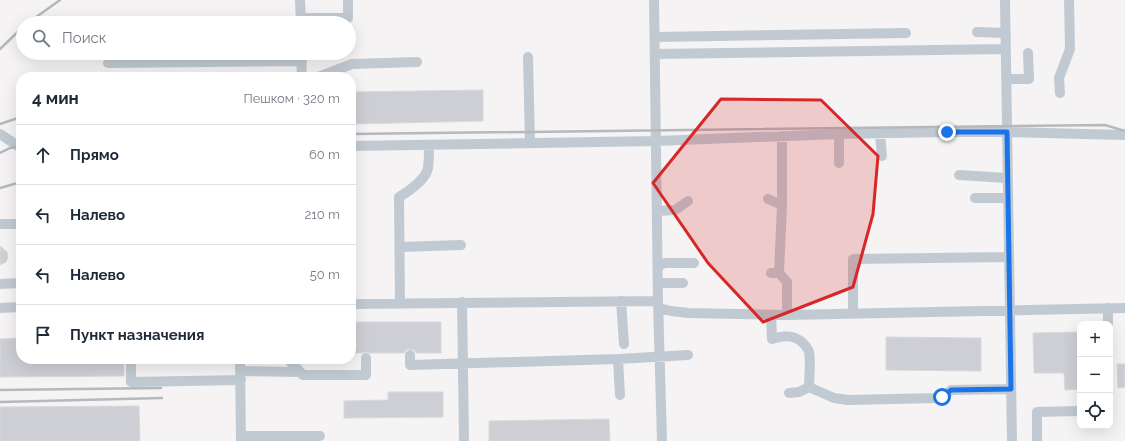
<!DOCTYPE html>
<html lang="ru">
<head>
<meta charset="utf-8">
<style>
	:root { --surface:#fff; --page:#f6f6f7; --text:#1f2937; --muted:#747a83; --line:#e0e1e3 }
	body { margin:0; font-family:Raleway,sans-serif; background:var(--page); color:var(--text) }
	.controls { position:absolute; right:12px; bottom:12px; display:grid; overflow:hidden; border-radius:8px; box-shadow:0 4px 16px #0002 }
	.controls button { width:36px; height:36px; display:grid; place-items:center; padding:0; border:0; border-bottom:1px solid var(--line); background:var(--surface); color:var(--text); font:20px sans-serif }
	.stop { position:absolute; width:12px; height:12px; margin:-9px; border:3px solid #1a73e8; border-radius:50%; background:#fff }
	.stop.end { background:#1a73e8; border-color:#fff; box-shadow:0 1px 4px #0008 }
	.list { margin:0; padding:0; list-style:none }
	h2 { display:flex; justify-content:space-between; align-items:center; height:52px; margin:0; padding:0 16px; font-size:17px }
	h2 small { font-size:13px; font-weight:400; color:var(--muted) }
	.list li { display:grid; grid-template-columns:26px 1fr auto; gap:12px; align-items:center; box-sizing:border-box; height:60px; padding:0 16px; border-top:1px solid var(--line) }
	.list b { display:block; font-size:15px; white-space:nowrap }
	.list em { font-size:13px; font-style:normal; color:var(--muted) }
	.icon { flex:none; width:22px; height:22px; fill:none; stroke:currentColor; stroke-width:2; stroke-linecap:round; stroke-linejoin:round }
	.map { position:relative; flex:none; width:1125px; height:441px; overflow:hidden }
	.search { position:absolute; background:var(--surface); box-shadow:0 4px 16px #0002; left:16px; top:16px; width:340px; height:44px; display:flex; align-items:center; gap:10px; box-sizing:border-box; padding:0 14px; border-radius:22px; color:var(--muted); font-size:15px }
	.panel { position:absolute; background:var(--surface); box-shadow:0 4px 16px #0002; left:16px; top:72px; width:340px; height:292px; border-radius:16px }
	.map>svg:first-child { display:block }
	.building { fill:#cdcfd5; stroke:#d7d9de }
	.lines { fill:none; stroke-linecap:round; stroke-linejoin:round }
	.minor { stroke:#c1cad2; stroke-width:10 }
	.rail { stroke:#b5b8bd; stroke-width:2.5 }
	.route { stroke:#1a73e8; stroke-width:5 }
	.marked { fill:#d62828; fill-opacity:0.2; stroke:#d62828; stroke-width:3; stroke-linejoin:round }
</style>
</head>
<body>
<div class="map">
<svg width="1125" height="441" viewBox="0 0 1125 441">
	<rect width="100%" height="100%" fill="#f5f3f3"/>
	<path class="building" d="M483,90V121L351,124V92Z
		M0,246L7,252L8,257L6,262L0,265Z
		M351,322H441V353H416L414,350L410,349L406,350L404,353H370L366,352L362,353H351Z
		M1080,332V389L1065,390L1064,373H1034L1033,333Z
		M886,337L981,338V371L886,370Z
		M21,338V359H124V376L0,377V339Z
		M1117,364H1125V387L1118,388Z
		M388,392H443V417L344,418V401L388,400Z
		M139,406L140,441H0V407Z
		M609,419L610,441H489V421Z"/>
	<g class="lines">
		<path class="minor" d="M300,0L301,23
			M654,0L658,301L662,441
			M1005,0L1012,441
			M301,18H348V0
			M977,32L1006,33
			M655,37L906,33
			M301,53L302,77
			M655,54L1006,49
			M528,57L530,143
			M108,63L302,61
			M318,77L352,64L417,62
			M1007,79H1029L1028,53
			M1060,93L1059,78L1070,49L1069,0
			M0,134L21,148
			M839,134V163
			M880,134L882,156
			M351,146L656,141L839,134L947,132H1007L1125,135
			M959,175L1007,178
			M975,198H1008
			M768,199L782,205
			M657,211L675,210L688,201
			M0,224H21
			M400,247L461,245
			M658,266L665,263H694
			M771,273H779L787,282V315
			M779,273L782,205V136
			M658,283H683
			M0,284L21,283
			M621,301L624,344
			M462,302L464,441
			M351,304L658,301
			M400,304L399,197C409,191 426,179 428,168C429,160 429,152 429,145
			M0,308L21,307
			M659,308L671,311L688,313L787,315L1125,308
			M1108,308V324
			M853,313V259L1009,257
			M771,315L772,339C783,336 792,334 802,342C805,345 808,348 809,352C811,360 809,378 809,387L799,392L789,393
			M410,355V365L618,359L688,355
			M131,359V382L241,380
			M240,359L241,441
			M290,359V361L303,375H366V358
			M618,359L620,395
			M241,371L299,372
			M809,387L834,398L848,400L938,398L945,395L951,390L1011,389
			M241,436H320
			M1037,441V412L1080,411"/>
		<path class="rail" d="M28,23L60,0
			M0,49L23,27
			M0,124L21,117
			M351,134L1105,125L1125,131
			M0,153L10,148L21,146
			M0,188L21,182
			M0,390L161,388
			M0,402L162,398"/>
	</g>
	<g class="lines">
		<path class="route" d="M942,397L951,390L1011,389L1007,132H947"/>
	</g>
	<path class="marked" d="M721,99L821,100L878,156L873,214L853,287L763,322L708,263L653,183Z"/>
</svg>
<div class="controls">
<button>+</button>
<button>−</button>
<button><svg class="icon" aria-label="locate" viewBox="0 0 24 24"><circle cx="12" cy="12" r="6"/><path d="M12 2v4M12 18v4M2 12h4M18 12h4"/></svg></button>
</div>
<div class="stop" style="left:942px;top:397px"></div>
<div class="stop end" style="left:947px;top:132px"></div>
<div class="search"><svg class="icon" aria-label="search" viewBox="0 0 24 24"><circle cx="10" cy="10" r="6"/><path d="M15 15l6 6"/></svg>Поиск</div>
<section class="panel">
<h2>4 мин<small>Пешком · 320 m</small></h2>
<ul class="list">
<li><svg class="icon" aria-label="ahead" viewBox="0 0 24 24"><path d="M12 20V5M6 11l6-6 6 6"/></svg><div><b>Прямо</b></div><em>60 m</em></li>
<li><svg class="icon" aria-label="left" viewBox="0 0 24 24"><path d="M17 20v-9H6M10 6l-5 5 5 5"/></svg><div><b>Налево</b></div><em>210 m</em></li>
<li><svg class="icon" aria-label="left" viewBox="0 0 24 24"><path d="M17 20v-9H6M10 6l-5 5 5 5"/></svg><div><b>Налево</b></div><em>50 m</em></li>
<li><svg class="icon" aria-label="arrive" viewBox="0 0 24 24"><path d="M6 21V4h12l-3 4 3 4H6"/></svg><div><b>Пункт назначения</b></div></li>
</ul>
</section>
</div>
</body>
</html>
